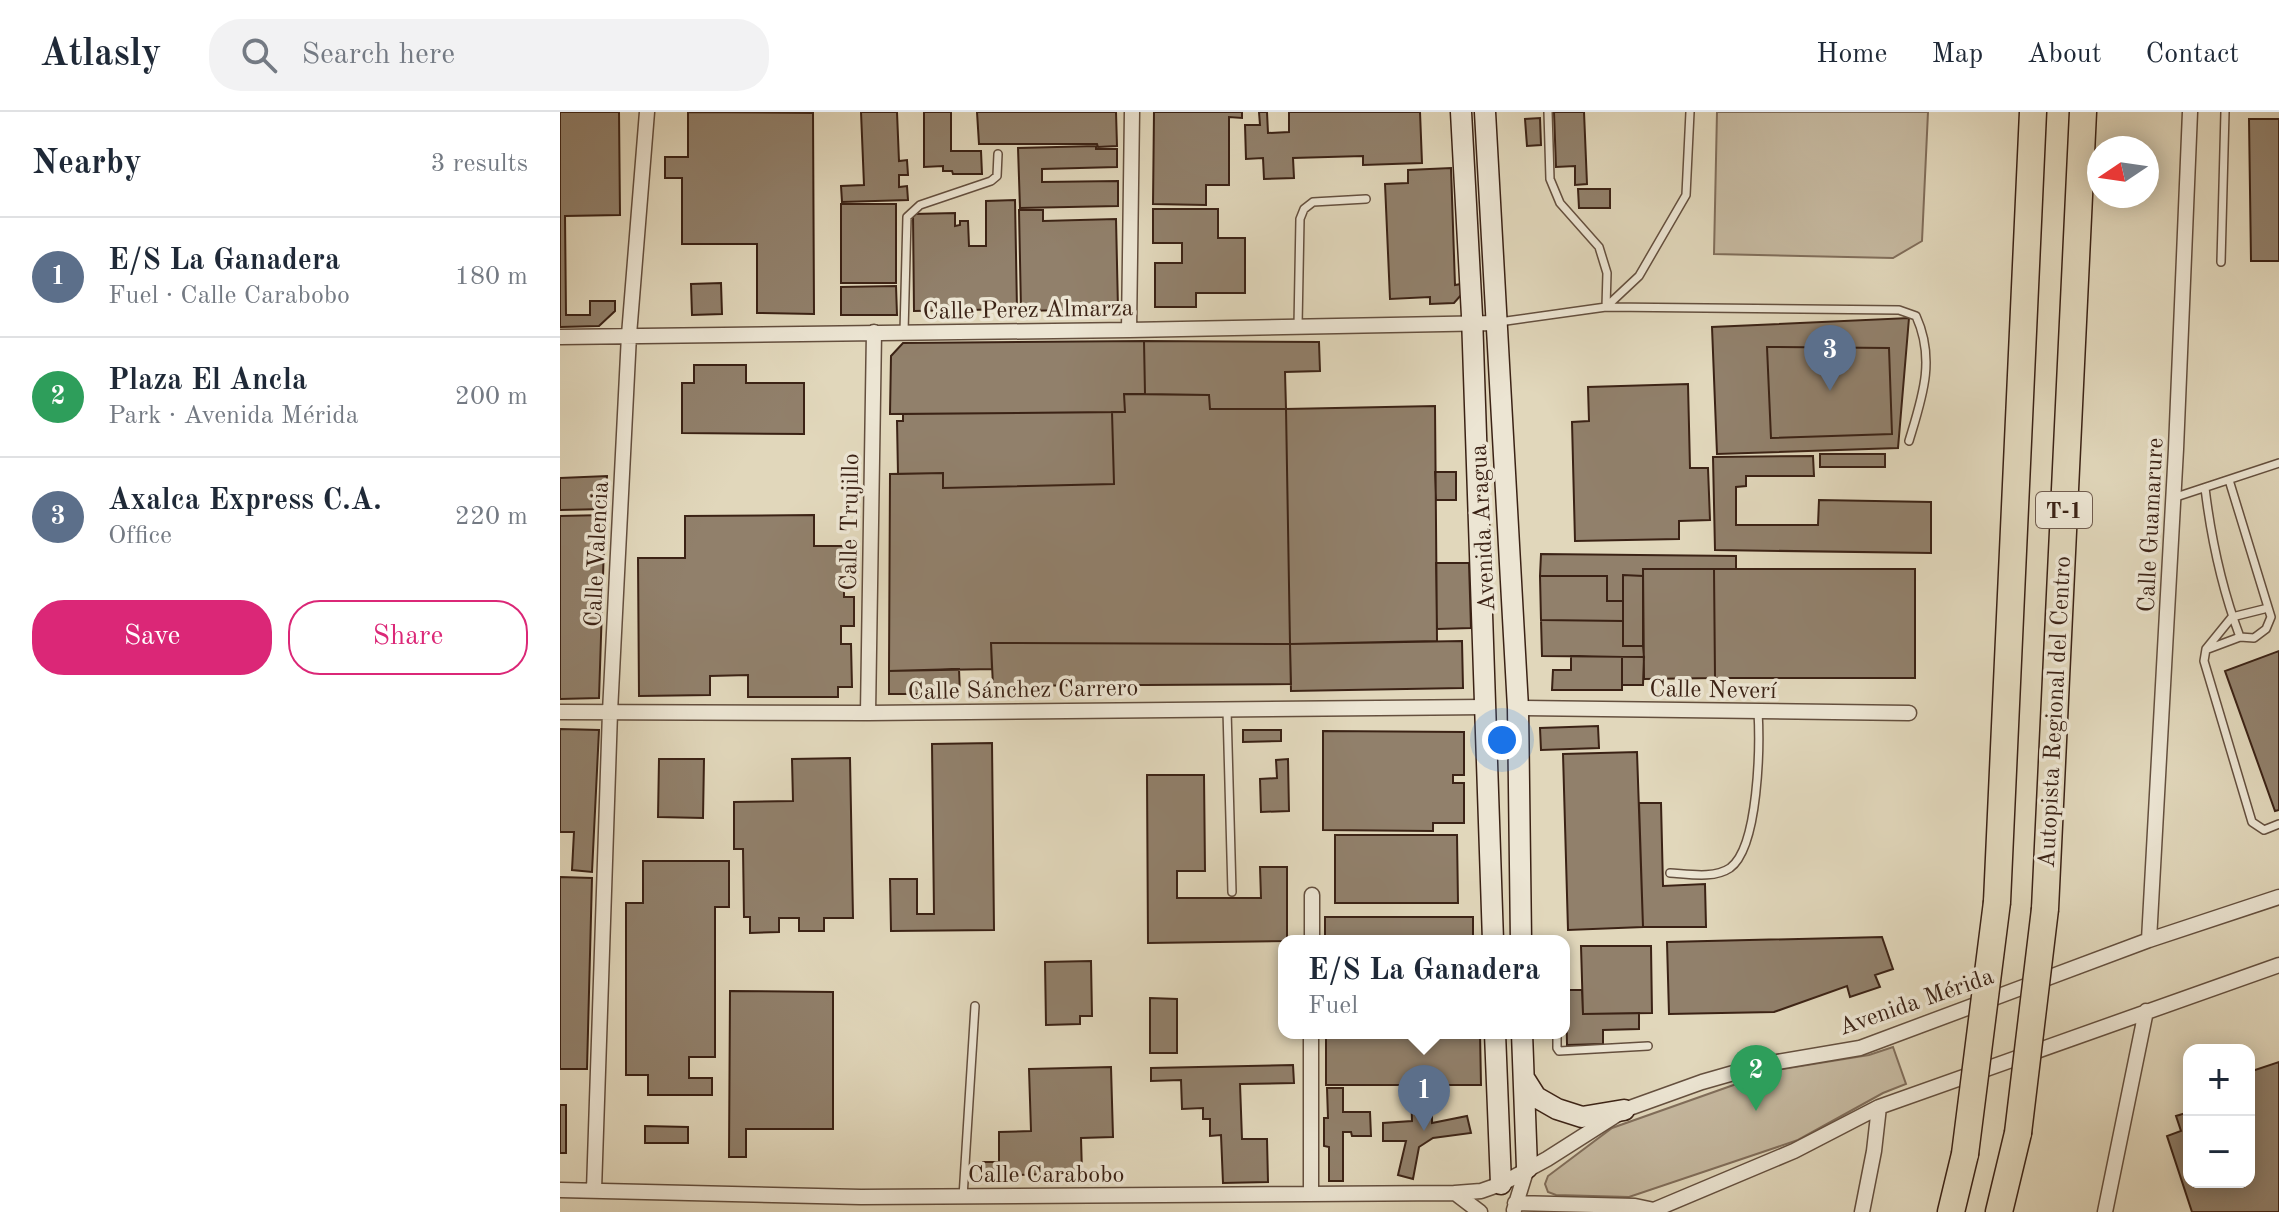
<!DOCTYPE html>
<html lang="en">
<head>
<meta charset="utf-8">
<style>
	:root { --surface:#fff; --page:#f2f2f3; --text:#1f2937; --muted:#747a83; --line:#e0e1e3; --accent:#db2777 }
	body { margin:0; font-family:"Old Standard TT",serif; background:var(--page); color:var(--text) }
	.controls { position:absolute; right:24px; bottom:24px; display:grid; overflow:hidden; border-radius:16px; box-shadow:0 4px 20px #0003 }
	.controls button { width:72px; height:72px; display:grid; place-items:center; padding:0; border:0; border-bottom:2px solid var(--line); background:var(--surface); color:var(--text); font:40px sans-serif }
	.compass { position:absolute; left:1527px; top:24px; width:72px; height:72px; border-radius:50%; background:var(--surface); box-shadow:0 4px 20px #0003; rotate:257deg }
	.you { position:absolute; left:942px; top:628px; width:28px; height:28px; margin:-20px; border:6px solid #fff; border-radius:50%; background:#1a73e8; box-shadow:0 0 0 12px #1a73e833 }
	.badge { display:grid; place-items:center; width:52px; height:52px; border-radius:50%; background:var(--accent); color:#fff; font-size:26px; font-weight:700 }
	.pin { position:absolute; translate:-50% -66px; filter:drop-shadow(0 2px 4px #0008) }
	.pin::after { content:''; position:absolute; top:42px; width:28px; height:24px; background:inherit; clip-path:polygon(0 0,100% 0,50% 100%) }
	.popup { position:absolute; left:718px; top:823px; width:292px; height:104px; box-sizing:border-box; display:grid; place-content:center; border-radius:16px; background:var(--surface); filter:drop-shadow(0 2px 6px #0005); font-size:26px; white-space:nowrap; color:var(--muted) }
	.popup b { font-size:30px; color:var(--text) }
	.popup::after { content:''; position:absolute; left:50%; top:100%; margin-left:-16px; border:16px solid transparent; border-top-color:var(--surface) }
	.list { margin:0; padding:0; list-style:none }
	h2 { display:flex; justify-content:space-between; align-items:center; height:104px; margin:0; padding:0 32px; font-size:34px }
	h2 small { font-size:26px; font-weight:400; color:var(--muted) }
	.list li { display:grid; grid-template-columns:52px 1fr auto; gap:24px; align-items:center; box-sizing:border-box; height:120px; padding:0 32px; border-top:2px solid var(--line) }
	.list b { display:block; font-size:30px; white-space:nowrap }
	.list p { margin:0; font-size:26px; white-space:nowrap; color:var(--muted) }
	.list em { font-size:26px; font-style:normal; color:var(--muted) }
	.actions { display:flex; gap:16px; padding:24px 32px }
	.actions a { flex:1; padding:18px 0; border:2px solid var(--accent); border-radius:32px; text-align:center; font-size:28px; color:var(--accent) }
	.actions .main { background:var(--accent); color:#fff }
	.icon { flex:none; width:44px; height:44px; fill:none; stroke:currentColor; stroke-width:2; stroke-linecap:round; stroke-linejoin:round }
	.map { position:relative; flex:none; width:1719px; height:1100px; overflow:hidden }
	header { display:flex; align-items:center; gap:48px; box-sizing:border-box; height:112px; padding:0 40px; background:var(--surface); border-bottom:2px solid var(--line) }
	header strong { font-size:38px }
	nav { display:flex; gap:44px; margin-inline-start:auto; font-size:28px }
	.search { width:560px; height:72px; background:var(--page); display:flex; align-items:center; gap:20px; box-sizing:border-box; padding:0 28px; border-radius:32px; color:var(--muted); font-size:30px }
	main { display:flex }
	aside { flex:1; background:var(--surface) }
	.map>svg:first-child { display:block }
	.green { fill:#c5b89f; stroke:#806d5a; stroke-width:2 }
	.building { fill:#91806b; stroke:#3b2215; stroke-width:2 }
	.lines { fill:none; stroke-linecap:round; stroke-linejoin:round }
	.lane-casing { stroke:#644f3e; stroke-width:10 }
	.street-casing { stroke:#644f3e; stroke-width:17 }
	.secondary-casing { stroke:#3b2215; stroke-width:23 }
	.highway-casing { stroke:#3b2215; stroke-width:29 }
	.lane { stroke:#ece5d3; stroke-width:7 }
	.street { stroke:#ece5d3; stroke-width:14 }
	.secondary { stroke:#ece5d3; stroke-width:20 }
	.highway { stroke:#e1d7bb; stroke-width:26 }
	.highway-bridge-casing { stroke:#3b2215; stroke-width:29; stroke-linecap:butt }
	.highway-bridge { stroke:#e1d7bb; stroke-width:26 }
	.labels { text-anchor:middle; stroke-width:7; stroke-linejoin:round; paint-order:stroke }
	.shield { fill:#ece5d3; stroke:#705c4e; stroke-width:2 }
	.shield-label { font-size:22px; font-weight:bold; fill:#3b2215 }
	.street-label { font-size:24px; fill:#3b2215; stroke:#ece5d3 }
</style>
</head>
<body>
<header>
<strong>Atlasly</strong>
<div class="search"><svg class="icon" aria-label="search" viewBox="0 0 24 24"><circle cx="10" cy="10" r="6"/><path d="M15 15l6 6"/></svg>Search here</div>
<nav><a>Home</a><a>Map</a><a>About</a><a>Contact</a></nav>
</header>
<main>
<aside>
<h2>Nearby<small>3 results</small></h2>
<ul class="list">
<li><span class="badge" style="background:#5c6f8a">1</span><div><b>E/S La Ganadera</b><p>Fuel · Calle Carabobo</p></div><em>180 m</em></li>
<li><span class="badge" style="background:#2e9e5b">2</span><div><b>Plaza El Ancla</b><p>Park · Avenida Mérida</p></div><em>200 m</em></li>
<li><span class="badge" style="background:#5c6f8a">3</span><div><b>Axalca Express C.A.</b><p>Office</p></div><em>220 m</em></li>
</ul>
<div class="actions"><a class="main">Save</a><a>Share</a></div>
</aside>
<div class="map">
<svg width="1719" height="1100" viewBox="0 0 1719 1100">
	<rect width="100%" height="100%" fill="#e1d7bb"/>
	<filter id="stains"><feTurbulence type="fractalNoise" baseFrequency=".0025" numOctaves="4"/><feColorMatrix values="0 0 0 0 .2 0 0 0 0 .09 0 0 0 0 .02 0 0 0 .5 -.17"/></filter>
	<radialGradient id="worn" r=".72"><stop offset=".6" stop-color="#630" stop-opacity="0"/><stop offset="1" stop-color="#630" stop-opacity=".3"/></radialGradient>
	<path class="green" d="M1157,0H1368L1362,129L1333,146L1154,142Z
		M1333,935L1346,972L1323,981L1238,1028L1069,1085L996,1083L988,1080L985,1072L988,1064L1052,1016L1216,958L1309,943Z"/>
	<path class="building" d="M0,0H59L60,103L5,104L6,203H30V189H55V199L39,214L0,215Z
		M128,0L253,1L254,202L197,201V132H122V66H105V45H128Z
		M301,0H337L339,49L347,48L348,63H339V75L347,74L348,88L282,90L281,74L304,73Z
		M364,0H391V39H421L422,62H393L392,59H383V54L364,55Z
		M417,0H556L557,34L538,35L537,32H419Z
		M594,0H682V6L669,5V73H646V93L593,92Z
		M699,0H707L708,21L729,20V0H860L862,51L803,53V44L733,46L734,66L704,67L703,46L686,47L685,13H700Z
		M994,0H1024L1027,72L1015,73V54L996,55Z
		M980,6L981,33L967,34L965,7Z
		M1689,7H1719V149H1691Z
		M536,34V37H557V55L482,57V70L558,69V94L460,96L458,36Z
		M891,56L895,173L901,172L902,182L894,191L870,192V185L830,187L825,72L848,71V58Z
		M1018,77H1050V96H1019Z
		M455,88L457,197L354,199L353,102L395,101V114L400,113V109H408L409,134H426V89Z
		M281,92H336V171H281Z
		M593,97H658V126H685V181H636V195H595V151H622V131H593Z
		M459,98H483V109L556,107L558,197L461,199Z
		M161,171L162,202L132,203L131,172Z
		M336,174L337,203H281V175Z
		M1349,206L1338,336L1157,342L1152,215Z
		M584,229L585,282H564L565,300L330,302L331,244L343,231Z
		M584,229L759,230L760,259L725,260L726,297H650L649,283L585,282Z
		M1207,235L1329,236L1332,322L1211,326Z
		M134,253H186V271H244V322L122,321V271H134Z
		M1128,272L1130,356H1148L1150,408L1119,409V427L1015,429L1012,310L1029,309L1028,275Z
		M564,282L649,283L650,297H726L730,532L431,531L432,557L329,559L330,362L383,361V376L554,372L552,300H565Z
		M875,294L877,529L730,532L726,297Z
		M552,300L554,372L383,376V361L338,362L337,309H343V302Z
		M1260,342H1325V355H1260Z
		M1253,344L1254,364H1186V374L1176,375V413H1258L1259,388L1371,390V441L1155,438L1153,345Z
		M875,360H896V388H876Z
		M47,364L45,397L0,398V366Z
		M45,403L39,586L0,587V404Z
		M254,403V434H284V485H294V514H281V532H291L292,575H278V585H188V563L150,564V583L79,584L78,446H125V404Z
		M981,442L1176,444V457H1083V464L1063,463V489H1047V464H980Z
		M876,451H909L911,516L877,517Z
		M1083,457H1154L1155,566L1084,567Z
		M1154,457H1355V566H1155Z
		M1063,463L1083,464V534H1063Z
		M980,464H1047V489H1063V509L981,508Z
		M981,508L1063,509V534H1083L1084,545L982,544Z
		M902,529L903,576L731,579L730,532Z
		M431,531L730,532L731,572L433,574Z
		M1719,539V698L1715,699L1665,559Z
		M1011,544L1062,545V578H992L993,558H1011Z
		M1062,545H1084L1083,573H1062Z
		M399,557L400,582H329V559Z
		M1038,614L1039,636L981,638L980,616Z
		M0,617L39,618L32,760L12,758L14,720H0Z
		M683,618H721V629L683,630Z
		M763,619L904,620V663H893V671H904V711H873V719L763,718Z
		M432,631L434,818L331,819L330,767H357V802H374L372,632Z
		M1077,640L1083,815L1008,818L1003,642Z
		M290,646L293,806H264V819H239V806H219V820L190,821V805H184L183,737H174V690L233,689L232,647Z
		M99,647H144L143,706L98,705Z
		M728,647L729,699L701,700L700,667L717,666L716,648Z
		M587,663H644L645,759H617V786H701L700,755H727V829L588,831Z
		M1079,691H1101L1103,774L1145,772L1146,815H1083Z
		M775,723H897L898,791H775Z
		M83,749H169V795H155V945H129V966H152V983H88V963H66V791H83Z
		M0,765L32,766L27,957H0Z
		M765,805H913V829H765Z
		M1322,825L1333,857L1315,863L1320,875L1290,885L1287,874L1214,900L1109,902L1107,830Z
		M1021,834H1091L1092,901L1023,902Z
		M531,849L532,904H520V912L486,913L485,850Z
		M1006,878H1022L1023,902L1079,901V917L1043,918V932L1007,933Z
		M170,879L273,880V1017H186V1045H169Z
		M590,886L617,887V941H590Z
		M766,921H920L921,973H766Z
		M1719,950V1100H1632L1607,1024L1621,1019L1616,1004L1629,1000V1070H1689V960Z
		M733,953L734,971L680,972L682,1027H707L708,1070L663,1071L661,1023L650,1024V1007H643V996L622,997L621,968L591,969V956Z
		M551,955L553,1025L521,1026L522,1061L424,1064L423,1050H439V1020L471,1019L469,957Z
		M767,976H783V1000H810L811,1024H792L791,1020H783V1069H769V1035L764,1034V1006H768Z
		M851,976H872V1011L907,1004L911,1021L873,1026L859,1035L853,1067L838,1063L846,1029H823V1011L852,1009Z
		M0,993H6V1041H0Z
		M85,1014L128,1015V1031H85Z"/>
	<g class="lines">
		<defs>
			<path id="lane" d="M988,0L990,67L1000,91L1039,135L1047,161L1046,195L1339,198L1356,204C1376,248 1362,286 1349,329
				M1661,150L1665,0
				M939,210L1046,195L1079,164L1126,83L1130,0
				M738,214L740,107L744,97L753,90L806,87
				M344,220L347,105L360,93L431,69L437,64L438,42
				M1645,376C1651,426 1662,477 1680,525L1694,526L1706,517L1711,505L1669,368
				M1613,386L1719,351
				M1708,496L1672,505L1646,537L1644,549L1692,710L1704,718L1719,712
				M1648,537L1680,525
				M667,598L672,780
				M1110,761C1128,762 1154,767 1170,756C1199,735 1200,633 1198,599
				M997,921V936L999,939L1088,934
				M403,1085L415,894"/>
			<path id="street" d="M569,218L572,0
				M0,225L569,218L937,211
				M958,596L1349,601
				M0,600L308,601L926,595
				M308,601L314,220
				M1589,828L1616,337L1630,0
				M752,829V783
				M0,1078L301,1085L895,1081L921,1079L941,1072L987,1047L1064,998L1142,970L1205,952L1300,936L1589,828L1719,785
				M34,1078L50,600L69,223L87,0
				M895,1081L920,1100
				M751,1082V921
				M955,1091L1075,1094L1094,1098
				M954,1098L967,1056
				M1089,1100L1234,1039L1319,995L1719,853
				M1302,1100L1314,1039L1319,995
				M1545,1100L1586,899"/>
			<path id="secondary" d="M901,0L912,204L933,829
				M925,0L958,596L961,829
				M935,921L941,1072
				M962,921L967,1056
				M964,966L976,985L997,997L1022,1005L1064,998"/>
			<path id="highway" d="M1437,790L1473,0
				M1485,797L1523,0
				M1391,1100L1405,1042
				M1439,1100L1458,1021"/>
		</defs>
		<use href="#lane" class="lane-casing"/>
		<use href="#street" class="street-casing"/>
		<use href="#secondary" class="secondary-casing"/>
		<use href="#highway" class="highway-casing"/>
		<use href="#lane" class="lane"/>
		<use href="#street" class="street"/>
		<use href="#secondary" class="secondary"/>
		<use href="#highway" class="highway"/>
		<defs>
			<path id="highway-bridge" d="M1458,1021L1485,797
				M1405,1042L1437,790"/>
		</defs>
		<use href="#highway-bridge" class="highway-bridge-casing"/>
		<use href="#highway-bridge" class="highway-bridge"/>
	</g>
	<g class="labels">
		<rect class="shield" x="1476" y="380" width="56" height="36" rx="6"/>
		<g class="shield-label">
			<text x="1504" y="406">T-1</text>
		</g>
		<g class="street-label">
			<text transform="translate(468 197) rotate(-1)" y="8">Calle Perez Almarza</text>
			<text transform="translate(289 410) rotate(-89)" y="8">Calle Trujillo</text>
			<text transform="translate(1590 413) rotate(-87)" y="8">Calle Guamarure</text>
			<text transform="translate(922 416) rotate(-93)" y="8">Avenida Aragua</text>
			<text transform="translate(36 442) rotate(-87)" y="8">Calle Valencia</text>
			<text transform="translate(463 577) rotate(-1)" y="8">Calle Sánchez Carrero</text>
			<text transform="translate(1153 577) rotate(1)" y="8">Calle Neverí</text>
			<text transform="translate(1494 600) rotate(-87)" y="8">Autopista Regional del Centro</text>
			<text transform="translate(1356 889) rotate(-19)" y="8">Avenida Mérida</text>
			<text x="486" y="1070">Calle Carabobo</text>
		</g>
	</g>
	<rect width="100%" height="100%" filter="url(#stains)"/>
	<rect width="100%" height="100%" fill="url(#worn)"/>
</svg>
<div class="controls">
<button>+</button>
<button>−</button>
</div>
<svg class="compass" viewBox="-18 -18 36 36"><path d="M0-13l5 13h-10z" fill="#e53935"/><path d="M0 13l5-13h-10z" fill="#747a83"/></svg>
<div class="you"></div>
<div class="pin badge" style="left:864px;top:1019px;background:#5c6f8a">1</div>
<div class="popup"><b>E/S La Ganadera</b>Fuel</div>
<div class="pin badge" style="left:1196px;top:999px;background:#2e9e5b">2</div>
<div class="pin badge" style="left:1270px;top:279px;background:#5c6f8a">3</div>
</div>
</main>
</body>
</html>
